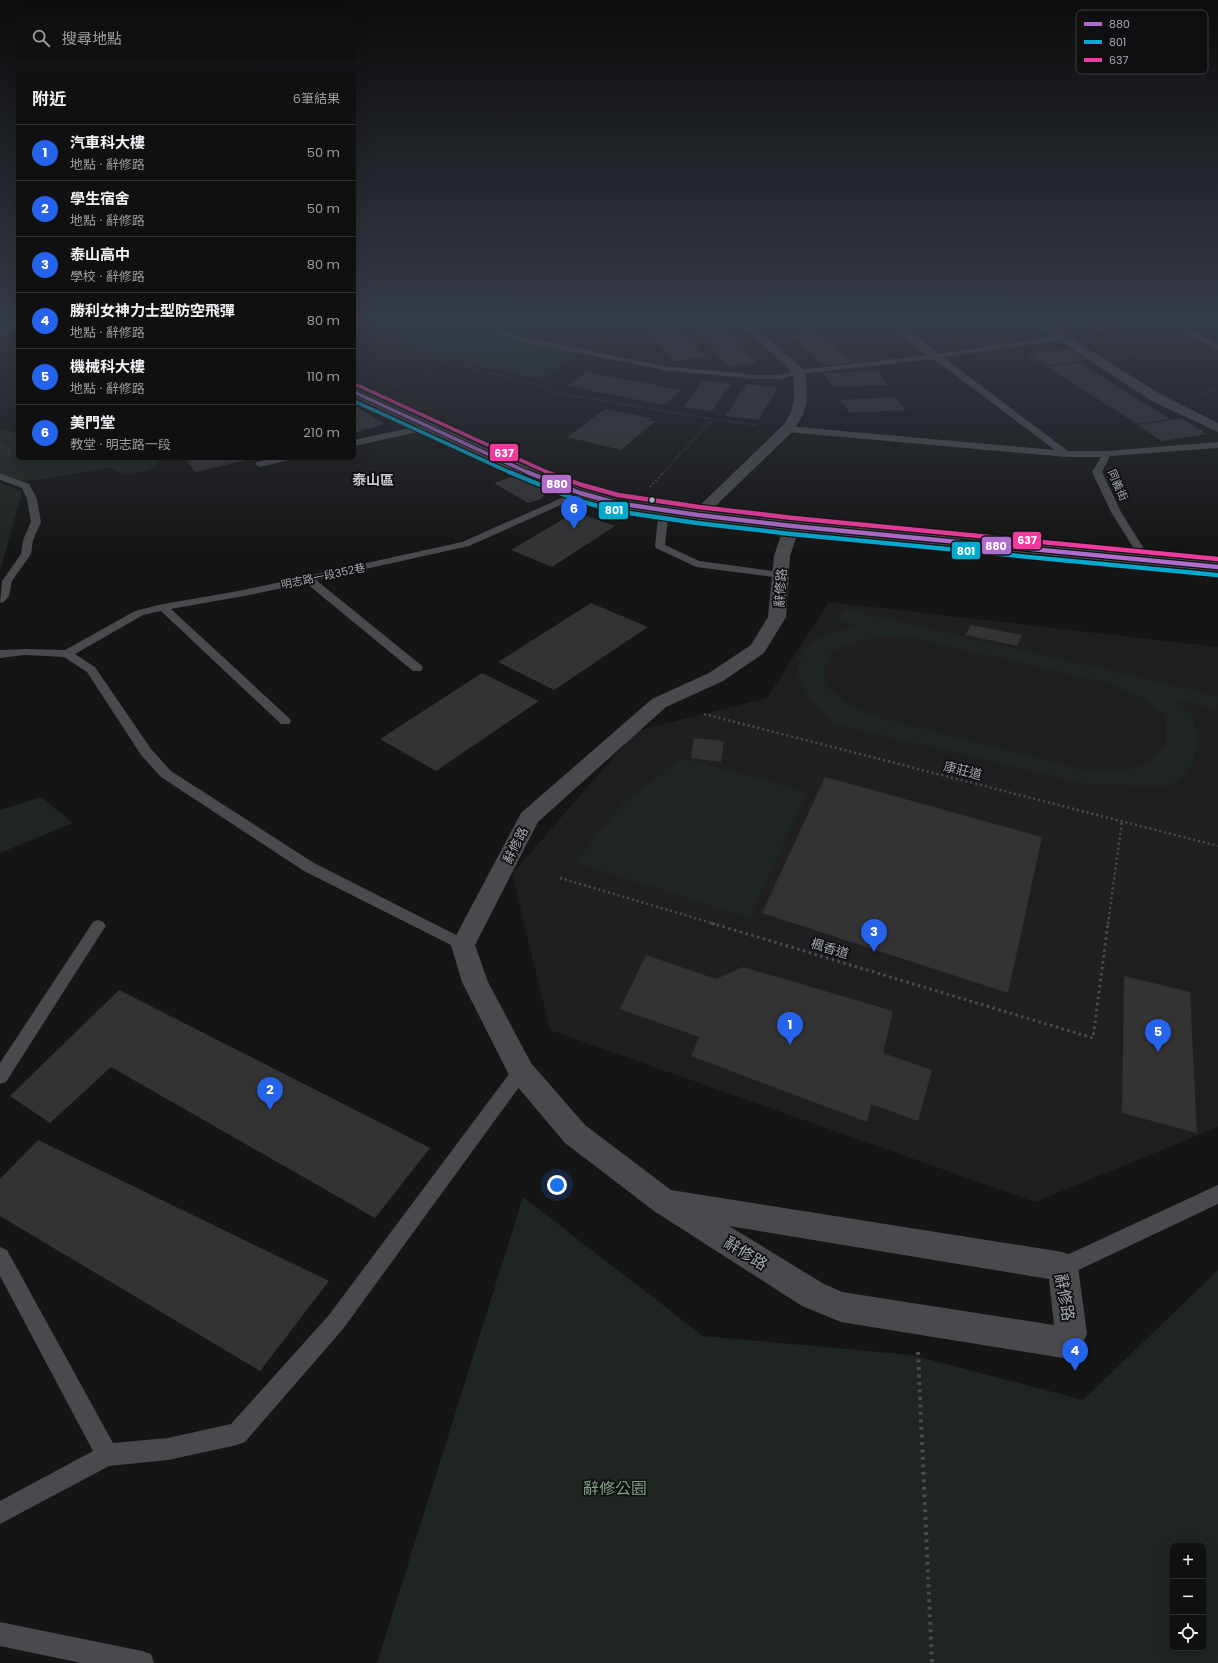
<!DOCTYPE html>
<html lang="zh-TW">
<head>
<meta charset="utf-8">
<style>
	:root { --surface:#101010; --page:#191919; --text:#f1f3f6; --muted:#9c9d9f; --line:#303030; --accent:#2563eb }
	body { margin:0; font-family:Poppins,"Noto Sans TC",sans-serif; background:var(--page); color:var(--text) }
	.controls { position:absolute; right:12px; bottom:12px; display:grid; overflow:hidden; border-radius:6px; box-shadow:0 4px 16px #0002 }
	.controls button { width:36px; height:36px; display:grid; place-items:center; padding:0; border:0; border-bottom:1px solid var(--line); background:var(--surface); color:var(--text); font:20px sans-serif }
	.you { position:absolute; left:557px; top:1185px; width:14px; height:14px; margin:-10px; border:3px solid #fff; border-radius:50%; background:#1a73e8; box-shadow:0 0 0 6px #1a73e833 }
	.badge { display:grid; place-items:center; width:26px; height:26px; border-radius:50%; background:var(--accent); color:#fff; font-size:13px; font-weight:700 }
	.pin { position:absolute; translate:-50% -33px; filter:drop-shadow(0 1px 2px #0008) }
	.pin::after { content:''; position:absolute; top:21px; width:14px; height:12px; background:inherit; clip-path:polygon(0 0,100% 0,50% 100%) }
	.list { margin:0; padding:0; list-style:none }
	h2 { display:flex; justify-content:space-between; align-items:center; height:52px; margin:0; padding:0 16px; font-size:17px }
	h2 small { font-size:13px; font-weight:400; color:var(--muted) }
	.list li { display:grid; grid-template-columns:26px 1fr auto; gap:12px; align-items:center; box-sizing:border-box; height:56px; padding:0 16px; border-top:1px solid var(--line) }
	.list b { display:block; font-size:15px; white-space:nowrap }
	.list p { margin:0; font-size:13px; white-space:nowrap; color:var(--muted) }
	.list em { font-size:13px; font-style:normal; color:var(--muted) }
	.icon { flex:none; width:22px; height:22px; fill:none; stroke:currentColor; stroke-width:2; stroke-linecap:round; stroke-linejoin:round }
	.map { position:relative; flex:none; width:1218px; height:1663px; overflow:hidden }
	.search { position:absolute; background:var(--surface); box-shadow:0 4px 16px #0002; left:16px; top:16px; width:340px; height:44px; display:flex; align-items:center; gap:10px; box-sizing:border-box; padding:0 14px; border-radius:6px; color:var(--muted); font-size:15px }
	.panel { position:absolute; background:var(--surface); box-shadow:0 4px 16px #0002; left:16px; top:72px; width:340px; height:388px; border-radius:6px }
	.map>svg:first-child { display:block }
	.built { fill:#1f1f21 }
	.green { fill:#1f2520; fill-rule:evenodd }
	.building { fill:#333334 }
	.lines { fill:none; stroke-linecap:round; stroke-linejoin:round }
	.path-far4 { stroke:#4b4c4f; stroke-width:1.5; stroke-dasharray:1 2; stroke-linecap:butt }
	.path-far3 { stroke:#4b4c4f; stroke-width:2; stroke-dasharray:1.5 2.5; stroke-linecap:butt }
	.path-far2 { stroke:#4b4c4f; stroke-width:2.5; stroke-dasharray:2 3; stroke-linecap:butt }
	.path-far1 { stroke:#4b4c4f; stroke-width:3; stroke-dasharray:2.5 3.5; stroke-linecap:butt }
	.path { stroke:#4b4c4f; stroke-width:4; stroke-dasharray:3 4.5; stroke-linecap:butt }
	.service { fill:#494a4d; fill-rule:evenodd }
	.minor { fill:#494a4d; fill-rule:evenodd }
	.secondary { fill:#48484b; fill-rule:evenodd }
	.bus-1-far1-casing { stroke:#0f0f11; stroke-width:5.5 }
	.bus-1-casing { stroke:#0f0f11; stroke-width:7 }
	.bus-2-far1-casing { stroke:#0f0f11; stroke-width:5.5 }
	.bus-2-casing { stroke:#0f0f11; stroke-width:7 }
	.bus-3-far1-casing { stroke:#0f0f11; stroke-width:5.5 }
	.bus-3-casing { stroke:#0f0f11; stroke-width:7 }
	.bus-1-far1 { stroke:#b06ccc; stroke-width:3.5 }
	.bus-1 { stroke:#b06ccc; stroke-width:4.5 }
	.bus-2-far1 { stroke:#00a9ce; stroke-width:3.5 }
	.bus-2 { stroke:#00a9ce; stroke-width:4.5 }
	.bus-3-far1 { stroke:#f13a9d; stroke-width:3.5 }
	.bus-3 { stroke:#f13a9d; stroke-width:4.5 }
	.bus-dot { fill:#a6aab5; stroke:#0f0f11; stroke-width:1.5 }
	.labels { text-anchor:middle; stroke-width:3.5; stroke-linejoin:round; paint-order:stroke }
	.far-street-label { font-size:11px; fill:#a6aab5; stroke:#0f0f11 }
	.street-label { font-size:13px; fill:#a6aab5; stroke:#0f0f11 }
	.far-district-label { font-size:14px; font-weight:bold; fill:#c7c9d2; stroke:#0f0f11 }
	.near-street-label { font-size:16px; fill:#a6aab5; stroke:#0f0f11 }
	.near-park-label { font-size:16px; fill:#7ea083; stroke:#0f0f11 }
	.key { fill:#0f0f11; stroke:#3c3e42; stroke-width:1 }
	.key-label { font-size:11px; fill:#a6aab5 }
	.line-badge { stroke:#0f0f11; stroke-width:1.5 }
	.badge-label { font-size:11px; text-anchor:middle; font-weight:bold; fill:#fff }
</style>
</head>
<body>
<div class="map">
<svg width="1218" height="1663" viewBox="0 0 1218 1663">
	<rect width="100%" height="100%" fill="#151515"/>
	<path class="built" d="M829,602L1218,647V1127L1035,1202L550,1030L512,874L636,731L767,698Z"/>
	<path class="green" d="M430,318H478L489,336L580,354L541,380L411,351L392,322Z
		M0,429L18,433V458H164L149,470L125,474L108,468L42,479L22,481L0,472Z
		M0,482L22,492L0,572Z
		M845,609L1218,696L1217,709L1174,698L1191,714L1197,732L1196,748L1192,764L1180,780L1161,787L1087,784L835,724C825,715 802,693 799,679C795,658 809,640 828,633C837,630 848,628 858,626L838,621ZM882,636L908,637L1108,683L1139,696L1167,716L1165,745L1150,764L1121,771L1083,770L867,714L845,702L825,684V666L833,651L859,641Z
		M682,758L808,792L749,918L575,862L623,803Z
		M41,797L73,823L0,853V810Z
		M523,1197L703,1336L912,1355L1083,1400L1218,1270V1663H377ZM1173,1546H1203V1648H1173Z"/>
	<path class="building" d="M508,318H598V319L512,326Z
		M618,318H656L660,323L625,327Z
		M673,318H706L707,319L676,322Z
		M769,318H803L813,326L781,329Z
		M979,318H1013L1016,320L988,323Z
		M1041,318H1069L1076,322L1119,318L1136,328L1097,332L1093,329L1062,332Z
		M1161,318H1193L1209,326L1184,329L1171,323H1168L1160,319H1163Z
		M718,320L757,363L728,366L691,323Z
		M675,323L705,357L673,361L645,326Z
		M818,330L854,362L823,365L789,333Z
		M1068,349L1086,360L1045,366L1027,354Z
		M1079,363L1170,419L1137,424L1048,367Z
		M878,371L887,385L832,387L824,373Z
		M586,372L681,390L664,405L567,386Z
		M703,380L731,384L712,411L683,407Z
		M747,384L778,388L758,420L725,416Z
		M895,397L906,410L850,413L840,400Z
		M357,407L384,424L354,433V408Z
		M605,409L651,418L649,420L656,421L621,450L567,437Z
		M1182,418L1207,434L1162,441L1137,425Z
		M185,458H252V459L195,472Z
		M516,475L544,491L545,494L541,499L528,503L494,483Z
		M575,512L615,526L552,567L511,550Z
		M591,603L648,627L554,690L498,662Z
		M971,625L1022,635L1017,646L965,635Z
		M482,673L539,701L436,771L380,739Z
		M694,738L724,741L721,762L691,758Z
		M825,777L1042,837L1008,993L762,913Z
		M646,955L716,979L743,967L893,1011L883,1053L932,1070L918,1121L871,1104L867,1122L691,1056L699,1037L620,1009Z
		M1124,976L1190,992L1197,1133L1122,1113Z
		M119,990L430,1148L375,1218L111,1067L50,1123L10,1096Z
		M38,1140L329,1281L260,1371L0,1216V1179Z"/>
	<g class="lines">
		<path class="path-far4" d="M393,335L401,352L543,385L558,393L712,419L757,425
			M1128,353L1177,348
			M395,387L444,363
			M1197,393L1218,390
			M0,445L10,450L8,458
			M663,473L712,420"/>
		<path class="path-far3" d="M650,487L664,472"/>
		<path class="path-far2" d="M704,714L1218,846
			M560,878L715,924
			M1108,924L1122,821"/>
		<path class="path-far1" d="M711,923L1093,1038L1108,923"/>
		<path class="path" d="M918,1352L932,1663"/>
		<path class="service" d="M366,318H389L385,320L354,323V319Z
			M483,318H489L503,330L522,337L664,366L756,375H779L799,370L936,354L1062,336L1066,338L1065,340L943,357L1068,451H1107L1218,442V448L1110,456L1102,472L1121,512L1151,560L1146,563L1141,560L1111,512L1092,472L1101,457H1066L787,432L783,429L787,426L1055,450L934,359L799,374L779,379H756L664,370L517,341L494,331Z
			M15,324H18V329L0,338V333Z
			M1184,330H1190L1218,345V350L1184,334Z
			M429,424L432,425L433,427L432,429L354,446V440Z
			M274,458H291L289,460L260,467L255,464L257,462Z
			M0,473L29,484L37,499L41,522L33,540L31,554L12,581L9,596L4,602L0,603L2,581L21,554L23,540L31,522L27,499L22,488L0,480Z
			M580,490L583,491L585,493L583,495L469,546L316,580L421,665L423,668L421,671H413L306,583L244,596L171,609L289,718L291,721L289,724H281L161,611L143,615L75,654L95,667L151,749L171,771L314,863L468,941L471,945L468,949L463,951L304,871L161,777L141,755L87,672L64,657L25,655L0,658V650L25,649L65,650L135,611L163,604L244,590L462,542Z
			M664,507L669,510L665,545L699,561L781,572L786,575L781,578L696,567L656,548L655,546L659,510Z
			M98,920L103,922L106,926L103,930L6,1082L0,1084V1063L93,922Z
			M521,1064L527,1066L530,1071L527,1076L343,1329L245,1442L237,1445L168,1460L109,1466L0,1524V1501L93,1451L0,1276V1247L7,1250L113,1443L168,1438L231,1424L329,1315L515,1066Z
			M1218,1185V1204L1070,1274L1063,1276L1056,1274L1053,1267L1056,1260Z
			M0,1622L142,1651L151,1654L154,1663H81L0,1646Z"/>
		<path class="minor" d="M733,318H744L803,369L805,372C808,398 809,410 792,432L703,518L698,520L693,518L690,515L693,512L782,426C796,410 795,393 793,373Z
			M880,318H892L942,356L940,359H932L881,320Z
			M1024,318H1037L1162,395L1218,423V432L1152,401Z
			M792,521L798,523L800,526L790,556L786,617L764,653L723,681L666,707L538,822L475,945L488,982L531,1063L585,1125L671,1190L1063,1252L1074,1257L1078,1267L1087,1334L1082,1345L1074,1353L1063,1358L841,1322L802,1306L654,1211L565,1143L511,1079L462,982L451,945L521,813L652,699L709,673L751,645L768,617L774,556L784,526L786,523ZM729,1226L1049,1279L1054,1325L842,1292L824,1284Z"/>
		<path class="secondary" d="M354,388L543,474L585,490L617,499L698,510L792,521L1218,562V572L792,531L698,520L616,508L575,496L533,480L354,397Z"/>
		<defs>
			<path id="bus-1-far1" d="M354,392L529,473"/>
			<path id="bus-1" d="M527,472L580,493L616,503L698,515L792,526L1218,567"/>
			<path id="bus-2-far1" d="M354,401L511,473"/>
			<path id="bus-2" d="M509,472L577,500L615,511L697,523L791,534L1217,575"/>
			<path id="bus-3-far1" d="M357,385L549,473"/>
			<path id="bus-3" d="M546,472L582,485L618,495L699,507L793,518L1218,559"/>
		</defs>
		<use href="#bus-1-far1" class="bus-1-far1-casing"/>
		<use href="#bus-1" class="bus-1-casing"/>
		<use href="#bus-2-far1" class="bus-2-far1-casing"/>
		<use href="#bus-2" class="bus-2-casing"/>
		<use href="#bus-3-far1" class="bus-3-far1-casing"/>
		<use href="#bus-3" class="bus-3-casing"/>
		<use href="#bus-1-far1" class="bus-1-far1"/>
		<use href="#bus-1" class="bus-1"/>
		<use href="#bus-2-far1" class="bus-2-far1"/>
		<use href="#bus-2" class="bus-2"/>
		<use href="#bus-3-far1" class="bus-3-far1"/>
		<use href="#bus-3" class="bus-3"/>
	</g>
	<linearGradient id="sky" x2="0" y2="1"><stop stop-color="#0c0c0c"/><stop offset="0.58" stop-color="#353b46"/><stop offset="1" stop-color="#353b46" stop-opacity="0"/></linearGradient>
	<rect width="1218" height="550" fill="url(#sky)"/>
	<circle class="bus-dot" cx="652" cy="500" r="3.5"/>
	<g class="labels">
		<g class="far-street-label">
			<text transform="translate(1118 485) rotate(66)" y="4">同義街</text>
			<text transform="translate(323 576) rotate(-12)" y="4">明志路一段352巷</text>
		</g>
		<g class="street-label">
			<text transform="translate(780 588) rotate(-86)" y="5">辭修路</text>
			<text transform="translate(963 770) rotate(14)" y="5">康莊道</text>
			<text transform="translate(515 845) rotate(-63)" y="5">辭修路</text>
			<text transform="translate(830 948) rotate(17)" y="5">楓香道</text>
		</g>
		<g class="far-district-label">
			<text x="373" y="485">泰山區</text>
		</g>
		<g class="near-street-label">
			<text transform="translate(746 1253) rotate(32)" y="6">辭修路</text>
			<text transform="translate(1065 1297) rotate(80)" y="6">辭修路</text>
		</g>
		<g class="near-park-label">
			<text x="615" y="1494">辭修公園</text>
		</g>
	</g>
	<rect x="1076" y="10" width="132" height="64" rx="6" class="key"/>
	<rect x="1084" y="22" width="18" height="4" fill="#b06ccc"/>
	<rect x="1084" y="40" width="18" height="4" fill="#00a9ce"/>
	<rect x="1084" y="58" width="18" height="4" fill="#f13a9d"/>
	<g class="key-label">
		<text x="1109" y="28">880</text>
		<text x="1109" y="46">801</text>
		<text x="1109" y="64">637</text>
	</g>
	<g class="line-badge">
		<rect x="489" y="443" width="30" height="19" rx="4" fill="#f13a9d"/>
		<rect x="541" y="474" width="31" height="20" rx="4" fill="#b06ccc"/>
		<rect x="598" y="501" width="31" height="19" rx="4" fill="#00a9ce"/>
		<rect x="1012" y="531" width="30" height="19" rx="4" fill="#f13a9d"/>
		<rect x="981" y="536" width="31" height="19" rx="4" fill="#b06ccc"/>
		<rect x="951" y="541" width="30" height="19" rx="4" fill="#00a9ce"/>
	</g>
	<g class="badge-label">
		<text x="504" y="457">637</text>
		<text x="557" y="488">880</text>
		<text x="614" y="514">801</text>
		<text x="1027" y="544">637</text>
		<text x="996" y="550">880</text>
		<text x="966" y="555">801</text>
	</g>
</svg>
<div class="controls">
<button>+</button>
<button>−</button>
<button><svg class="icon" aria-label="locate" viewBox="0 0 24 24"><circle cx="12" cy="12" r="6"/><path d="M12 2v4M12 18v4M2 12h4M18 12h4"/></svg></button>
</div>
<div class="you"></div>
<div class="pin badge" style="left:790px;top:1045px">1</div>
<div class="pin badge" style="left:270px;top:1110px">2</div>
<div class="pin badge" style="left:874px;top:952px">3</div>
<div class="pin badge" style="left:1075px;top:1371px">4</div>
<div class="pin badge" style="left:1158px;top:1052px">5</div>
<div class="pin badge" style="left:574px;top:529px">6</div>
<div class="search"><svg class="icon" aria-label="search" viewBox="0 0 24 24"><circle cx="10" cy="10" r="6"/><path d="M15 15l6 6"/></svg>搜尋地點</div>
<section class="panel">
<h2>附近<small>6筆結果</small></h2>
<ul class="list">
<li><span class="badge">1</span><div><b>汽車科大樓</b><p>地點 · 辭修路</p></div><em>50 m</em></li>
<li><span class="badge">2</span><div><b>學生宿舍</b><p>地點 · 辭修路</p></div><em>50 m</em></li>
<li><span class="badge">3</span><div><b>泰山高中</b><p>學校 · 辭修路</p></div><em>80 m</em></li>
<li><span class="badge">4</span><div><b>勝利女神力士型防空飛彈</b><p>地點 · 辭修路</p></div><em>80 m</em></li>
<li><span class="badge">5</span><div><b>機械科大樓</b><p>地點 · 辭修路</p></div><em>110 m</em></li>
<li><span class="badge">6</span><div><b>美門堂</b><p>教堂 · 明志路一段</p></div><em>210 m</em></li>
</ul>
</section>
</div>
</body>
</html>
